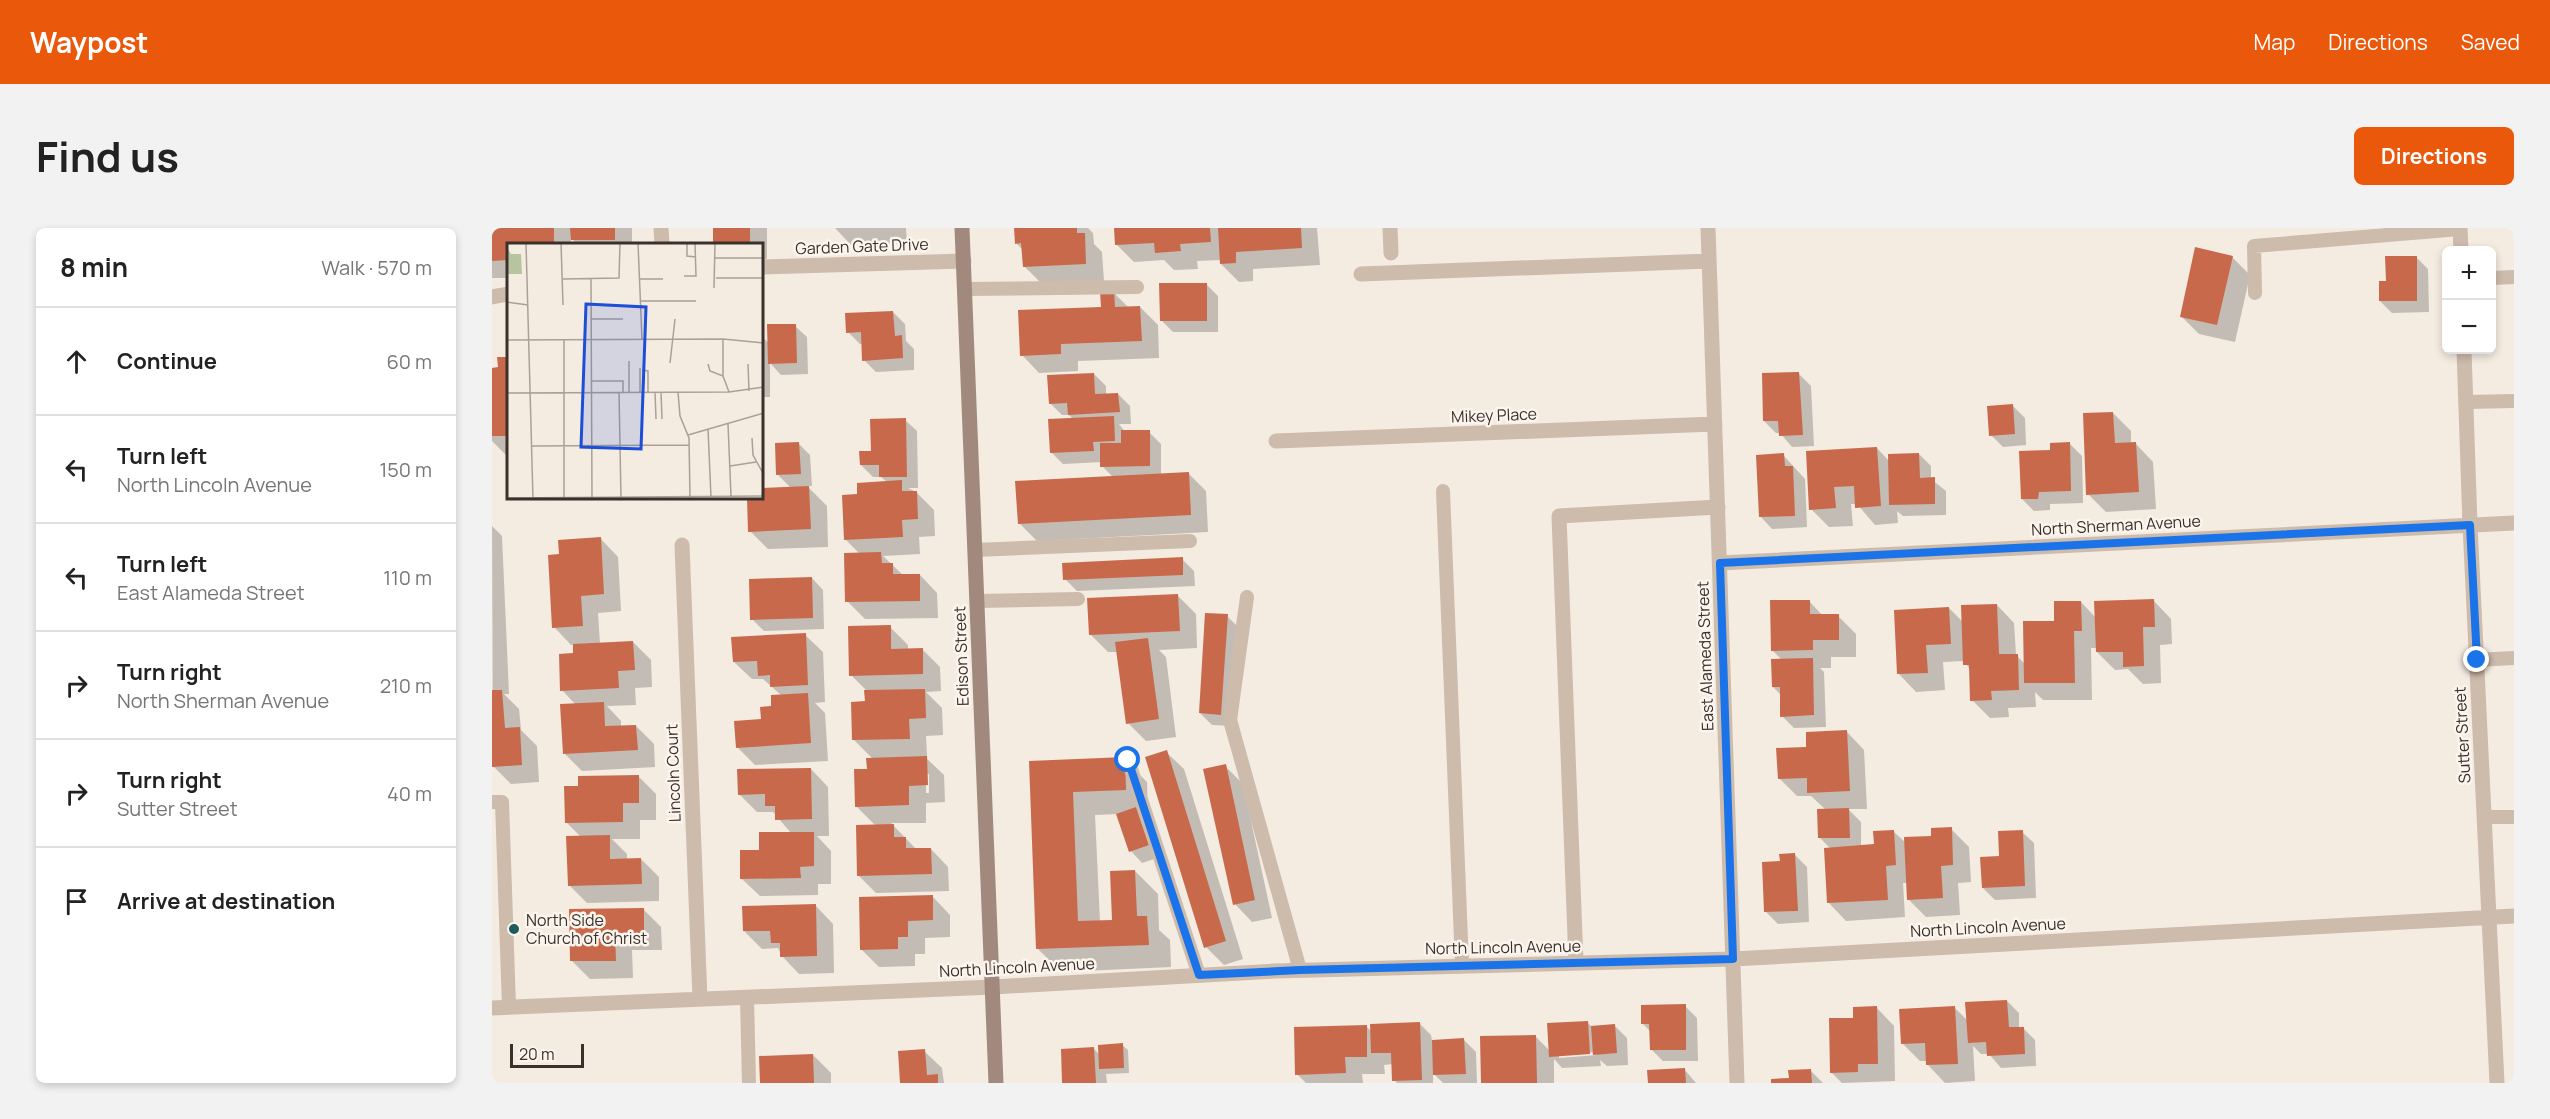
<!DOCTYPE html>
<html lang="en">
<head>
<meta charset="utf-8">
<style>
	:root { --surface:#fff; --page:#f2f2f2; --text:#222; --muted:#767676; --line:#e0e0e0; --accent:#ea580c }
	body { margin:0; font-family:Manrope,sans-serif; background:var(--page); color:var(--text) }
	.controls { position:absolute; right:18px; top:18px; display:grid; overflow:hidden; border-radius:9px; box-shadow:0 3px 9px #0003 }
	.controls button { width:54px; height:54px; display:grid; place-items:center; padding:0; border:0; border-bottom:2px solid var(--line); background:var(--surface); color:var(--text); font:30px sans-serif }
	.scale { position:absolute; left:18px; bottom:15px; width:74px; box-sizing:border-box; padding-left:6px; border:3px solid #3b302b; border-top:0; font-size:16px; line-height:21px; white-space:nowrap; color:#3b302b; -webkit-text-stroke:4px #fbf5ee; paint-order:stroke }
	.stop { position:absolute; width:18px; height:18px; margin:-14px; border:4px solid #1a73e8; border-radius:50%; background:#fff }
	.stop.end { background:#1a73e8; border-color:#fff; box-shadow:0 2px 6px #0008 }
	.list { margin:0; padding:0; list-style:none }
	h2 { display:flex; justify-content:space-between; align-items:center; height:78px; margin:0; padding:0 24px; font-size:26px }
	h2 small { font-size:20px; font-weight:400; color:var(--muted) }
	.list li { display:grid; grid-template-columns:39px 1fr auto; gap:18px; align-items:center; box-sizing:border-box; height:108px; padding:0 24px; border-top:2px solid var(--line) }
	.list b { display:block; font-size:22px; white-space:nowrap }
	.list p { margin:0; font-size:20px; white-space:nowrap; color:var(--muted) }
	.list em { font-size:20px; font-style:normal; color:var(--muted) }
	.icon { flex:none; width:33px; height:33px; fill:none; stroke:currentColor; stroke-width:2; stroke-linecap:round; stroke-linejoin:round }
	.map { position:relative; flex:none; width:2022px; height:855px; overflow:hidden; border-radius:9px }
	header { display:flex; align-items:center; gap:36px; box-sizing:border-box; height:84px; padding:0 30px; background:var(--accent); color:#fff }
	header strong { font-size:28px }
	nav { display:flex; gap:33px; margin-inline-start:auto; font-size:21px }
	.intro { display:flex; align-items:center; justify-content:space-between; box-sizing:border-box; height:144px; padding:0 36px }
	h1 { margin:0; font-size:42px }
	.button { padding:15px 27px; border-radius:9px; background:var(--accent); color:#fff; font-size:21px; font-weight:700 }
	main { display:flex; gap:36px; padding:0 36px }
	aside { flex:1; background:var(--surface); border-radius:9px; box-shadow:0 3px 9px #0003 }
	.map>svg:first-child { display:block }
	.shadow { fill:#0003; fill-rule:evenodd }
	.building { fill:#c8694b }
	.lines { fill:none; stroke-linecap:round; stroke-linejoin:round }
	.lane { stroke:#cdbbac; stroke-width:14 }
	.street { stroke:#cdbbac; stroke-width:15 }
	.secondary { stroke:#a18a7d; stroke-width:15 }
	.route { stroke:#1a73e8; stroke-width:8 }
	.poi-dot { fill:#1f5a5e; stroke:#fbf5ee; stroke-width:2 }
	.labels { text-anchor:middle; stroke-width:5; stroke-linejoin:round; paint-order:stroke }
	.street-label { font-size:16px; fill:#3b302b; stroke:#fbf5ee }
	.poi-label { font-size:16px; fill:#3b302b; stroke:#fbf5ee; text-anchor:start }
	.inset-road { fill:none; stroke:#aaa098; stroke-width:1.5 }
	.view { fill:#1d4ed8; fill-opacity:0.15; stroke:#1d4ed8; stroke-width:3 }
	.inset-edge { fill:none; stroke:#3b302b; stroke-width:3 }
</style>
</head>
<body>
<header>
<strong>Waypost</strong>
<nav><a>Map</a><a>Directions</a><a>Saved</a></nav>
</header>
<div class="intro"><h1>Find us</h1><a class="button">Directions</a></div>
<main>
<aside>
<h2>8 min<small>Walk · 570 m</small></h2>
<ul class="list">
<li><svg class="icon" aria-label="ahead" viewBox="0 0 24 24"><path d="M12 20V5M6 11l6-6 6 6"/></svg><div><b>Continue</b></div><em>60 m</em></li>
<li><svg class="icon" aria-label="left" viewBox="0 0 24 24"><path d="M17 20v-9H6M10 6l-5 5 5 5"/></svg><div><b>Turn left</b><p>North Lincoln Avenue</p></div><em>150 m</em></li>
<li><svg class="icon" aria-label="left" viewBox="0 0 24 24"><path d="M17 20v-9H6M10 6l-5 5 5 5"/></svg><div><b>Turn left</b><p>East Alameda Street</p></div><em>110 m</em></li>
<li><svg class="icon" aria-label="right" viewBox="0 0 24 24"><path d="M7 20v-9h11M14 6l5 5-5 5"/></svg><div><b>Turn right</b><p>North Sherman Avenue</p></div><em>210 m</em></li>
<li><svg class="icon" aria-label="right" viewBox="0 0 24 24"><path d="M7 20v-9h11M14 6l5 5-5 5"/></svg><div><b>Turn right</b><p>Sutter Street</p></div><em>40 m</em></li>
<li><svg class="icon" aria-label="arrive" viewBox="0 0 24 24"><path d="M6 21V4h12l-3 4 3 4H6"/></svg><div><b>Arrive at destination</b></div></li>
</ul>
</aside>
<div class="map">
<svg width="2022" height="855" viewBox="0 0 2022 855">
	<rect width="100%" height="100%" fill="#f4ebe1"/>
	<path class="shadow" d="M0,0H140V16H85L79,10V16H16V50H0Z
		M222,0H275V31H270V16H226L223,14Z
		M343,0H414L415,15L360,18Z
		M523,0H596L601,5L602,16L610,24L612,53L550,56L532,38L531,22L524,15Z
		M624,0H825L828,37L761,41V53L747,54L729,36V32L705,33L706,41L682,42L672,32L642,34L624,16Z
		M1740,29L1758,47L1743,114L1707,106L1689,88Z
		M1924,29L1936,41L1937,84L1900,85L1888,73L1895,54Z
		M714,56L726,68V104H681L669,92Z
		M621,64L637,80L648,79L666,97L667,130L586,133V143L547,145L530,127L610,80Z
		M401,84L413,96L414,113L422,121V142L384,144L372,132L371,116H368L356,104Z
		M303,98L315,109L316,146L289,147L278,135V169H270V109L277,115Z
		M16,130V226H13L0,213V141H7V131Z
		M602,146L614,158V167L626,166L638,178L639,196H627L633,204H657L669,216V247L696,245L714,263L716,304L545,313L527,295L621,249L610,238V234L571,236L559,224L582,192L577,187H570L558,175Z
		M1307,146L1319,158L1322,218L1300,219L1288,205H1284L1272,193Z
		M1521,178L1533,190L1534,217L1511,219L1499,207Z
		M1621,185L1639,203V216H1644L1661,234L1664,281L1614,284L1596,266Z
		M413,192L425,203L426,260H416L424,264L442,282L443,308L427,309L428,326L391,328L412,348L428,347L445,365L446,390L373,391L355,373L368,326L353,311L367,268L395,254L389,249H381L369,237Z
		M306,215L318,227L320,258H315L335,278L336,319L276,321L258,303L256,270H270V262L300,261L286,247Z
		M1578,216L1590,228L1591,275L1558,276V282L1542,283L1530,271L1560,224Z
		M1385,220L1397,233L1427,226L1439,238V251L1454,263V287L1411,288L1405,283L1406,295L1383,297L1365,276H1359L1361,298L1337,299L1319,281L1316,224Z
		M1291,227L1313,251L1315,299L1280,301L1269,289Z
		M0,298L10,308L17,466H12L27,481L29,502L45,518L47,554L19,556L1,538Z
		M109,311L126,329L129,383L106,385L108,416L141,414L159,432L160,459L143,460L144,477L115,478L129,493V499L144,498L162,516L163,539L90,543L72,525L84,477L70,462L83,426L82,417H79L62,399L68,328Z
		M690,331L702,343L703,358L585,363L573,351Z
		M320,350L331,362L332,401L272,403L260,391Z
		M686,368L704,386L705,420L667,422L674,429L684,509L654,513L636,495L626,424H616L598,406Z
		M1317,373L1331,388H1346L1364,406V429H1339V440H1328L1332,444L1334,499L1302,500L1290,488L1289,467L1281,459L1290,432L1280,422Z
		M1662,373L1679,391L1680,416L1668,417L1669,455L1651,456L1636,441L1623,442L1605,424V420H1599L1600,472H1551L1543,464L1544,479L1516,480L1517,489L1498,490L1480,472L1479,443L1472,433L1451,434L1453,462L1424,464L1407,446L1457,380L1471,394L1505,377L1522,395L1524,427L1533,436L1563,394L1589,374L1604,390Z
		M735,388L747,400L740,498L720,497L708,485Z
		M398,399L416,417V422L430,421L448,439L449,463L434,464L450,480L451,507L434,508L435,528H432L452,547L453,574L434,575V595H399L424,621H439L456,639L457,663L384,665L366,647L384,598L364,578L381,531L361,511L374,475V462L359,447ZM434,546H437V565H434Z
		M313,407L331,424L333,474L323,475L333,485L336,533L263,537L245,519L290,468L271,451H260L242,434Z
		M1355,504L1372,522L1375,581H1356L1369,594V619L1384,618L1402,604L1414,615L1441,609L1459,601L1477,619L1479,654L1466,655L1468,687L1434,689L1416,671V655H1411L1413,689L1354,693L1337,675L1339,621L1327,609L1334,582L1319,568H1305L1287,550L1316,520Z
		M674,524L692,541L751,731L732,737L714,719Z
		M632,531L655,554L656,585L668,629L650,635L639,623L626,586L603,587L608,694L621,693L643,643L666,666L667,702L678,712L679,739L569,744L546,721L539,535Z
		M733,538L751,556L780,690L760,694L743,676Z
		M319,541L336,559L337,608H325L339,623V656H326V667L268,668L250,651L269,624L299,605L281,584H265L247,566Z
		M146,548L164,566V592H148V611H120L135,626V632L149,631L167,649V673L95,675L77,657L89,609L74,594L87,559Z
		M1530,604L1542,615L1544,670L1503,672L1491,660L1509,630Z
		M1303,627L1315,639L1317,694L1286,696L1274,684Z
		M441,669L458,687V709L433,710V726H423V738L387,739L369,721Z
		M324,678L341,696L342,745L307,746L290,728L286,720L270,721L252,703Z
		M151,681L169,699L170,722H140L141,750L98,751L80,733Z
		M1515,773L1527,785V800H1531L1543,812L1544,838L1509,840L1497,826H1489L1481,818L1483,853L1453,855L1436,837L1435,833H1428L1411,816L1463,780L1476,793Z
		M1193,778L1205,790L1206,833H1171L1159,821V804L1151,796Z
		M1385,780L1402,798L1403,853L1350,855L1339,844L1363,791Z
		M1095,794L1100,799L1123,798L1135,810L1136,837L1115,838L1108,832L1109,838L1070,840L1062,831V855H991L1044,809L1058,823ZM1105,824V827L1067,830V827Z
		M927,795L939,807L940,813L972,812L984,824L985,855H951L941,845V855H905L902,852L901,836L892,837L893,846H870L871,855H814L805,846L874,798L880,804Z
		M630,817L636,822L637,845L614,846L615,855H571L602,821L608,827Z
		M432,823L450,840L452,855H409Z
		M321,827L339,845V855H270Z
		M1192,841L1204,855H1158Z
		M1318,842L1331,855H1281L1298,852Z"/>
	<path class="building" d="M0,0H62V16H16V32L0,33Z
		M78,0H123V12H79Z
		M221,0H258V14H221Z
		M522,0H585V5H593L594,36L531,39L529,15L523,16Z
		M622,0H718L719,14L688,16L689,23L663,25L662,15L623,17Z
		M726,0H809L810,20L744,24V35L728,36Z
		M1703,19L1741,28L1725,97L1688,89Z
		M1893,28H1925V73H1887V53H1894Z
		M667,55H715V93H668Z
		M622,62L623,79L648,78L650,113L569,116V126L528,128L526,82L609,79L608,63Z
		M401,83L403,108L410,107L411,130L370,133L369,104L354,105L353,85Z
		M275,96H304L305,135L276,136Z
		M5,129H16V208H0V140L6,139Z
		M1307,144L1311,207L1287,208L1286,193H1271L1270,145Z
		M602,145L603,166L626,165L628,184L576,187L575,175L557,176L555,147Z
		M1521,176L1523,206L1497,208L1495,178Z
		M1621,184L1623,215L1644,214L1647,264L1594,267L1591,185Z
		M622,188L623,213L601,214L602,223L558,225L556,191Z
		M414,190L415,249H387V237H368L367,223H379L378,191Z
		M629,202H658V238L608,239V215H629Z
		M307,214L309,246L284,247L283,215Z
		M1578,214L1579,263L1547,264L1546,271H1529L1527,223L1558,222V215Z
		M1385,219L1389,278L1363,280L1362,258L1342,259L1344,280L1317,282L1314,223Z
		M1292,225L1293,238H1301L1303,288L1267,289L1264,227Z
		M1427,225L1428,250L1443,249V276L1397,277L1396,226Z
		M697,244L699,287L526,296L523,253Z
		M410,252V263H425L426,291L410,292L411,309L352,312L350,267L365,266V255Z
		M317,258L319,301L256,304L255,270H270V260Z
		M109,309L112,366L89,368L91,398L60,400L56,327L67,326L66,312Z
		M389,324L390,335H401V346H428V373L353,374L352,325Z
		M691,329V347L571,352L570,335Z
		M320,349L321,390L258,392L257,351Z
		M686,366L688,403L597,407L595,370Z
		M1662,371L1663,399H1651L1652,438L1631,439V424H1604L1602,373Z
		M1278,372H1318V386H1347V412H1321V422L1279,423Z
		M1562,373H1589L1590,403H1582L1583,455H1532L1531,393H1562Z
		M1505,376L1507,426H1526L1527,462L1499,463L1500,472L1478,473L1477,437H1471L1469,377Z
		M1457,379L1459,416L1434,417L1436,445L1405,446L1402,382Z
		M713,385L736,386L729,487L707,485Z
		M399,397V421L431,420V446L357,448L356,398Z
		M314,405L316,457L278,459V447L266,448L265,433L241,434L239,409Z
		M656,410L667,491L634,496L623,414Z
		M141,413L143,442L126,443L127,460L68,463L67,426L81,425V416Z
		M1321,430L1322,487L1288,489V459H1280L1279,431Z
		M433,461L434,490L417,491L418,511L360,512L359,474L373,473L372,462Z
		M0,462H10L13,500L28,499L30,537L0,539Z
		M316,465L319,515L244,520L242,493L269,491L268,479L279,478V467Z
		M112,474L113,498L144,497L146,522L71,526L68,476Z
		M1355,502L1358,563L1315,565V550L1286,551L1284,520L1314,519V504Z
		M675,522L734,713L712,720L653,529Z
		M435,528L436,557L417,558V577L363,579L362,541H375L374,530Z
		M633,529L634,562L581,564L586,693L620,692L618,643L643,642L645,688H655L657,717L544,721L537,533Z
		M734,536L763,672L741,677L711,541Z
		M319,540L320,591L283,592V578H273V566L246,567L245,541Z
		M147,547V575H131V594L73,595L72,558H86V548Z
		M644,579L657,617L637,624L624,586Z
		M1357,580L1358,610H1326L1325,581Z
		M402,596V609H414V620H439L440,646L365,648L364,597Z
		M1460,599L1461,637L1449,638L1451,670L1415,672L1412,609L1439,608V600Z
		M1402,602L1404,637L1394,638L1396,672L1335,675L1332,620L1382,616L1381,603Z
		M1531,602L1533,658L1490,660L1488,629L1507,628L1506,603Z
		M267,604H322V638L308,639L309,650L248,651V622H267Z
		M118,607V631L149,630L150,656L76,658L74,608Z
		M1303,625L1306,683L1272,684L1270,634L1288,633L1287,626Z
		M441,667V692L416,693V709H406V721L368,722L367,669Z
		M324,676L325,728L288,729V715H279L278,703H251L250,678Z
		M152,680V705H123L124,733H78L77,681Z
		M1515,772L1517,799H1532L1533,826L1495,828L1494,814L1476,815L1473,774Z
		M1194,776V822H1158L1157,796H1149V777Z
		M1385,778L1386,836H1366V844L1338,845L1337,790H1361V779Z
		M1463,778L1466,836L1434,837L1433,815L1409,816L1407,781Z
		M1096,793L1098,826L1057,829L1055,795Z
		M928,794L930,852L900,853L899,825H879L878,796Z
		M1123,796L1125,825L1101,827L1099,798Z
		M875,797V829H853L854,845L803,847L802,799Z
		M1044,807L1045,855H989L988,808Z
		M972,810L974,846L941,847L940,812Z
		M631,815L632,840L607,841L606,817Z
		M602,819L604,855H570L569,821Z
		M433,821L435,847L446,846V855H408L406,823Z
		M321,826L322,855H268L267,828Z
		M1193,840L1194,855H1156L1155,842Z
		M1319,841L1320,855H1279V851L1297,850L1296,842Z"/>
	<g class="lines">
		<path class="lane" d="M2000,50L2022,49
			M473,61L645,59
			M1763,65L1762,18L1968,1
			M1974,174L2022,173
			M951,263L970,737
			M483,322L698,313
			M755,369L738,492L808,742
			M485,373L586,371
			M1985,432L2022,430
			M636,532L707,747
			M0,574H10L17,779
			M1993,589H2022
			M255,769L257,855"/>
		<path class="street" d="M169,0L170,16
			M898,0L899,25
			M1216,0L1245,855
			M1968,0L1969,22
			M270,39L472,33
			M869,46L1217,33
			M0,69L16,66
			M1972,122L1978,297L2005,855
			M784,213L1223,196
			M190,317L208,771
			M1228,335L2022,295
			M1084,735L1067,288L1226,279
			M0,780L501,759L783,743L1241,731L2022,688"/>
		<path class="secondary" d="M470,0L504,855"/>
	</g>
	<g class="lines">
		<path class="route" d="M636,532L707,747L808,742L1241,731L1228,335L1978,297L1985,432"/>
	</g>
	<circle class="poi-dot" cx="22" cy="701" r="6"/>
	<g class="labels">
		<g class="street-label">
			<text transform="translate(370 18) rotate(-2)" y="6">Garden Gate Drive</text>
			<text transform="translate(1002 187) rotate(-2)" y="6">Mikey Place</text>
			<text transform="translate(1624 297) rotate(-3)" y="6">North Sherman Avenue</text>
			<text transform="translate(469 428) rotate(-92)" y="6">Edison Street</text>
			<text transform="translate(1213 428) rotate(-92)" y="6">East Alameda Street</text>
			<text transform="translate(1970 507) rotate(-93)" y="6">Sutter Street</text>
			<text transform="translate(181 545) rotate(-92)" y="6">Lincoln Court</text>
			<text transform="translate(1496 699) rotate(-3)" y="6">North Lincoln Avenue</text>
			<text transform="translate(1011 719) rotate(-1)" y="6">North Lincoln Avenue</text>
			<text transform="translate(525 739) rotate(-3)" y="6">North Lincoln Avenue</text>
		</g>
		<g class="poi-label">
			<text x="34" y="698">North Side<tspan x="34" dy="18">Church of Christ</tspan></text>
		</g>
	</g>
	<g transform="translate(15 15)">
		<rect width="256" height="256" fill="#f4ebe1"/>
		<path d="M0,4L4,11H14L15,31H0Z" fill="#b8c4a0"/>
		<path class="inset-road" d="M19,0L26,256M54,0L56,62M131,0L135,97M180,0V13L189,14M208,15H257M177,33H189L188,0M209,35H257M56,36L112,35L113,0M84,36L85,256M133,36H156M207,45L208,0M134,58H189M0,59L21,62M84,76H116M216,96V133L222,149M0,97L216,96L257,100M57,97V256M122,118V149M163,120L168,76M201,121L203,128L216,133M241,121L242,148M133,125V149M135,127L141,128V149M84,138H116V149M112,149L114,256M148,149L149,176M154,149L155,176M171,149L173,173L182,195L183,255M0,150L222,149L257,144M221,181L224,253M201,186L204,254M181,192L257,170M245,195L246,212L257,232M25,203L182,202M223,223L249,219M0,255L257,253"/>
		<path class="view" d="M79,61L139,64L134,206L74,204Z"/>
		<rect width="256" height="256" class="inset-edge"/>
	</g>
</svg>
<div class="controls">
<button>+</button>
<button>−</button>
</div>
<div class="scale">20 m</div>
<div class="stop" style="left:636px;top:532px"></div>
<div class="stop end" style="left:1985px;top:432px"></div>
</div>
</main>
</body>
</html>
